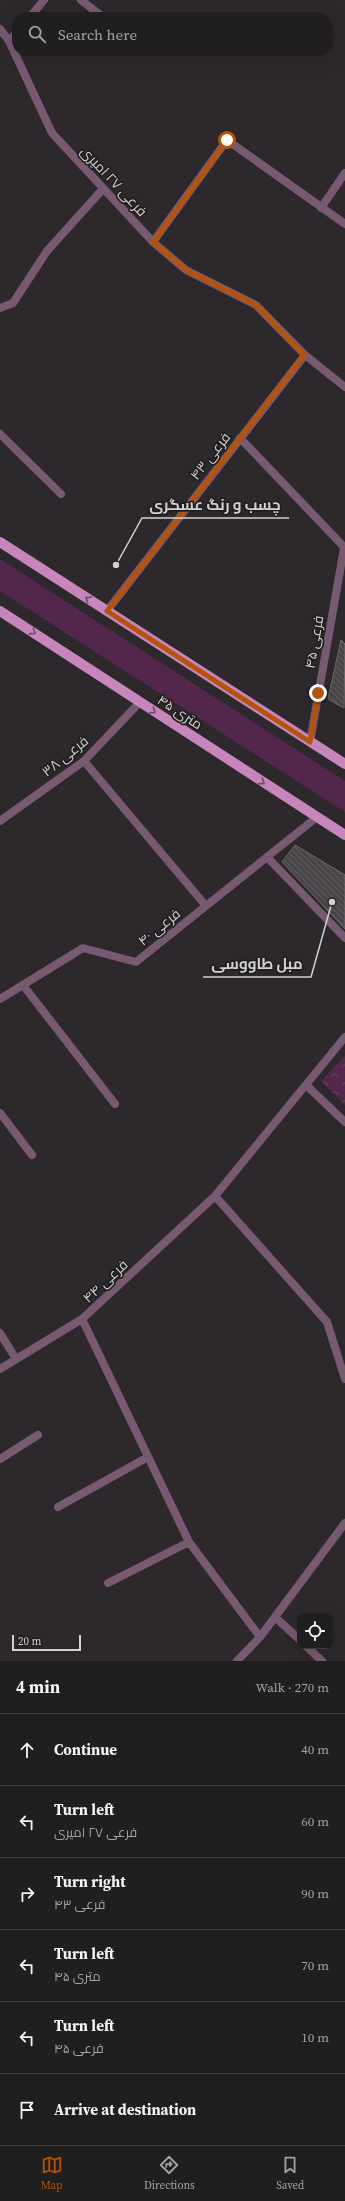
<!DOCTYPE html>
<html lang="en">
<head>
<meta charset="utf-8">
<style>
	:root { --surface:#211e20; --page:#292729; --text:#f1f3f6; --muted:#a2a2a5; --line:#3e3c3e; --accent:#b45309 }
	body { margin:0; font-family:"Source Serif 4",Cairo,serif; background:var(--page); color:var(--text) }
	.controls { position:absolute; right:12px; bottom:12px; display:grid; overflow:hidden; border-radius:8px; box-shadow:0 4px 16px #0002 }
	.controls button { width:36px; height:36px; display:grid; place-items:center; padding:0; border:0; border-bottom:1px solid var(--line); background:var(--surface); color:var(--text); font:20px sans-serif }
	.scale { position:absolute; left:12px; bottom:10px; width:69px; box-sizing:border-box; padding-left:4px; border:2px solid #d3d0d2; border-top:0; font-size:11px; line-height:14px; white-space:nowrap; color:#d3d0d2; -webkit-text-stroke:3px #221f21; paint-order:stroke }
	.stop { position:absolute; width:12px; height:12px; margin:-9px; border:3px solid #b45309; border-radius:50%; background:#fff }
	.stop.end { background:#b45309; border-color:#fff; box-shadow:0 1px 4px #0008 }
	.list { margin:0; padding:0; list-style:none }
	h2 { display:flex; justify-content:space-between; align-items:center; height:52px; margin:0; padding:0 16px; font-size:17px }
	h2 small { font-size:13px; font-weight:400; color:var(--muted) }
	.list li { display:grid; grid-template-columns:26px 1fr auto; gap:12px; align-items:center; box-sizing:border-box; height:72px; padding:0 16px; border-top:1px solid var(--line) }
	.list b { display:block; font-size:15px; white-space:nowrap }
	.list p { margin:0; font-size:13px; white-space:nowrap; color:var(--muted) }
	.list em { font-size:13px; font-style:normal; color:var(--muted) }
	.icon { flex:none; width:22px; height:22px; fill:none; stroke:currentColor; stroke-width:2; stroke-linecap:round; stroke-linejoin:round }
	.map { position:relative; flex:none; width:345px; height:1661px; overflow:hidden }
	.search { position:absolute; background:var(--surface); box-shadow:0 4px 16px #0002; left:12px; right:12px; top:12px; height:44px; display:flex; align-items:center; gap:10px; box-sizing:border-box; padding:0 14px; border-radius:16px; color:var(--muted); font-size:15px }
	.sheet { height:484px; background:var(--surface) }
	nav { display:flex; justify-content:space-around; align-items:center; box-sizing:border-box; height:56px; border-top:1px solid var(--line); background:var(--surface); font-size:11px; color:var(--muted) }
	nav a { display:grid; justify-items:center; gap:2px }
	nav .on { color:var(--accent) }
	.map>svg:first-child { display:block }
	.green { fill:#53274c }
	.forest { fill:url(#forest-crowns) }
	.building { fill:url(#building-back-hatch); stroke:#6c676b }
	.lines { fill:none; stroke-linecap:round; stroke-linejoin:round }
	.street { stroke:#785972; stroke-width:8 }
	.primary { stroke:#c786bb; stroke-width:10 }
	.oneway { stroke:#6c4d66 }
	.route { stroke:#b45309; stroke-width:5 }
	.labels { text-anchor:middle; stroke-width:3.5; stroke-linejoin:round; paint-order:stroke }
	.street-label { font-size:14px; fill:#d3d0d2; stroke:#221f21 }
	.leader { fill:none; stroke:#d3d0d2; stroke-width:1.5 }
	.callout-dot { fill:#d3d0d2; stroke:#221f21; stroke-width:1.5 }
	.callout-label { font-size:15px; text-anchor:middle; font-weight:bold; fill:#d3d0d2; stroke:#221f21; stroke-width:3.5; stroke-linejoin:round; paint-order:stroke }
</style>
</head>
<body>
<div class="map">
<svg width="345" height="1661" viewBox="0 0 345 1661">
	<defs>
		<pattern id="forest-crowns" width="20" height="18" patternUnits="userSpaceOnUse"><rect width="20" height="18" fill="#53274c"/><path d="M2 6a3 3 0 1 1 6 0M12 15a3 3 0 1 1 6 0" fill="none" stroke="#6b4565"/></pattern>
		<pattern id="building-back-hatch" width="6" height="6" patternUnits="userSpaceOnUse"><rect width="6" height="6" fill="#484447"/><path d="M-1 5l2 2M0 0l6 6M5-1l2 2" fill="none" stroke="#625e61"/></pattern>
	</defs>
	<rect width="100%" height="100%" fill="#2c282b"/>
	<path class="green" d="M0,559L345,781V812L0,591Z"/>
	<path class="forest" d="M345,1056V1105L321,1081Z"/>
	<path class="building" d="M341,640L345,644L344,708L328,699Z
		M295,845L345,875V929L282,862Z"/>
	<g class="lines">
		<path class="street" d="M81,0L103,17
			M30,17L44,0
			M0,29L9,41L52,133L153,242L186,270L256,305L305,355L345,387
			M9,41L17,32
			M321,208L345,173
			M153,242L227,140L345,224
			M0,308L13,303L47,251L102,190
			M0,434L61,494
			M240,438L345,548
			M107,611L305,355
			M310,742L344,548
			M84,761L206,906
			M0,821L84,761L140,702
			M267,857L345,938
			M23,985L115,1104
			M0,999L83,948L136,962L317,817
			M306,1085L345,1122
			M0,1113L32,1155
			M215,1196L327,1322L345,1379
			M82,1319L189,1542L260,1637
			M0,1333L16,1359
			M0,1369L82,1319L215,1196L345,1037
			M0,1459L38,1435
			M58,1507L148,1457
			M108,1583L189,1542
			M275,1617L300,1640
			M306,1646L322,1661
			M237,1661L260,1637L345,1523"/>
		<path class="primary" d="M0,542L345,764
			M0,611L345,835"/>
	</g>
	<defs><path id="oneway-chevron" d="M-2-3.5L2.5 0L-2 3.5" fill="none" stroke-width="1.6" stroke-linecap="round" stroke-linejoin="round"/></defs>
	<g class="oneway">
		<use href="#oneway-chevron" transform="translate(88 599) rotate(-147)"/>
		<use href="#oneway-chevron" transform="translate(33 632) rotate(33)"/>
		<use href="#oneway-chevron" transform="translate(153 711) rotate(33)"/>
		<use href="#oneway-chevron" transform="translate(262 782) rotate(33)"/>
	</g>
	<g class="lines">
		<path class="route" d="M227,140L153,242L186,270L256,305L304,355L107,611L310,742L318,693"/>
	</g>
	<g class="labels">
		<g class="street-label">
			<text transform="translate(114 181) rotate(47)" y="5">فرعی ۲۷ امیری</text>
			<text transform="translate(210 456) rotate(-52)" y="5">فرعی ۴۳</text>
			<text transform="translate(314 642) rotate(-80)" y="5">فرعی ۴۵</text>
			<text transform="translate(180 712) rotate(33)" y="5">۴۵ متری</text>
			<text transform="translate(65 756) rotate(-39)" y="5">فرعی ۳۸</text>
			<text transform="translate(159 927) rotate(-39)" y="5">فرعی ۴۰</text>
			<text transform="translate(105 1281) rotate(-43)" y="5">فرعی ۴۴</text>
		</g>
	</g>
	<path class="leader" d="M116 565L142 518H289M332 902L311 977H203"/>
	<g class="callout-dot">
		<circle cx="116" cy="565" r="4"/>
		<circle cx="332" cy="902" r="4"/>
	</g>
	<g class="callout-label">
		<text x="215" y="510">چسب و رنگ عسگری</text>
		<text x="257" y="969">مبل طاووسی</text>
	</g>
</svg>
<div class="controls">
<button><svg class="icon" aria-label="locate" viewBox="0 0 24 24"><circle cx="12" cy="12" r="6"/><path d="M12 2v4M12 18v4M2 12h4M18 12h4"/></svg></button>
</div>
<div class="scale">20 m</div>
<div class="stop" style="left:227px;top:140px"></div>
<div class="stop end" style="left:318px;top:693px"></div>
<div class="search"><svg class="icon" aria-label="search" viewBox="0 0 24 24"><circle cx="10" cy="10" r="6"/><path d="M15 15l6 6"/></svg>Search here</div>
</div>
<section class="sheet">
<h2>4 min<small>Walk · 270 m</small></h2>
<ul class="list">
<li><svg class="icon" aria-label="ahead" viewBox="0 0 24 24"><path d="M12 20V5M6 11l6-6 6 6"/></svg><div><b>Continue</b></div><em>40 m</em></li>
<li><svg class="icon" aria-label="left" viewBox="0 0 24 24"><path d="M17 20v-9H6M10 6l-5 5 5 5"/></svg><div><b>Turn left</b><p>فرعی ۲۷ امیری</p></div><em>60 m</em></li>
<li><svg class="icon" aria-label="right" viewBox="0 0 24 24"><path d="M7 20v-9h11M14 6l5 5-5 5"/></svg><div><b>Turn right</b><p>فرعی ۴۳</p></div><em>90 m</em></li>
<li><svg class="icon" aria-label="left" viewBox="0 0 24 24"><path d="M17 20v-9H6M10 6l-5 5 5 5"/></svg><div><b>Turn left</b><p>۴۵ متری</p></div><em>70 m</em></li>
<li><svg class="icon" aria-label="left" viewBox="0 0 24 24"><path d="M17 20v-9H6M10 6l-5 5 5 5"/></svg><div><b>Turn left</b><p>فرعی ۴۵</p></div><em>10 m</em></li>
<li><svg class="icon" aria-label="arrive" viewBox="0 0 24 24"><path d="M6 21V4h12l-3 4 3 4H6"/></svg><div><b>Arrive at destination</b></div></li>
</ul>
</section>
<nav>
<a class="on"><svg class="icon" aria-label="map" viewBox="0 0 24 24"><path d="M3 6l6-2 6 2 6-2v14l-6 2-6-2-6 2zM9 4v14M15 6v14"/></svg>Map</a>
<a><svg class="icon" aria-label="directions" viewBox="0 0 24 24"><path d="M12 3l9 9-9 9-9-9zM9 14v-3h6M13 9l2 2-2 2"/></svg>Directions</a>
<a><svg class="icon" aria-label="saved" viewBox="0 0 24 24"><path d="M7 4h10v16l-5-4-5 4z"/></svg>Saved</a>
</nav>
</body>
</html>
